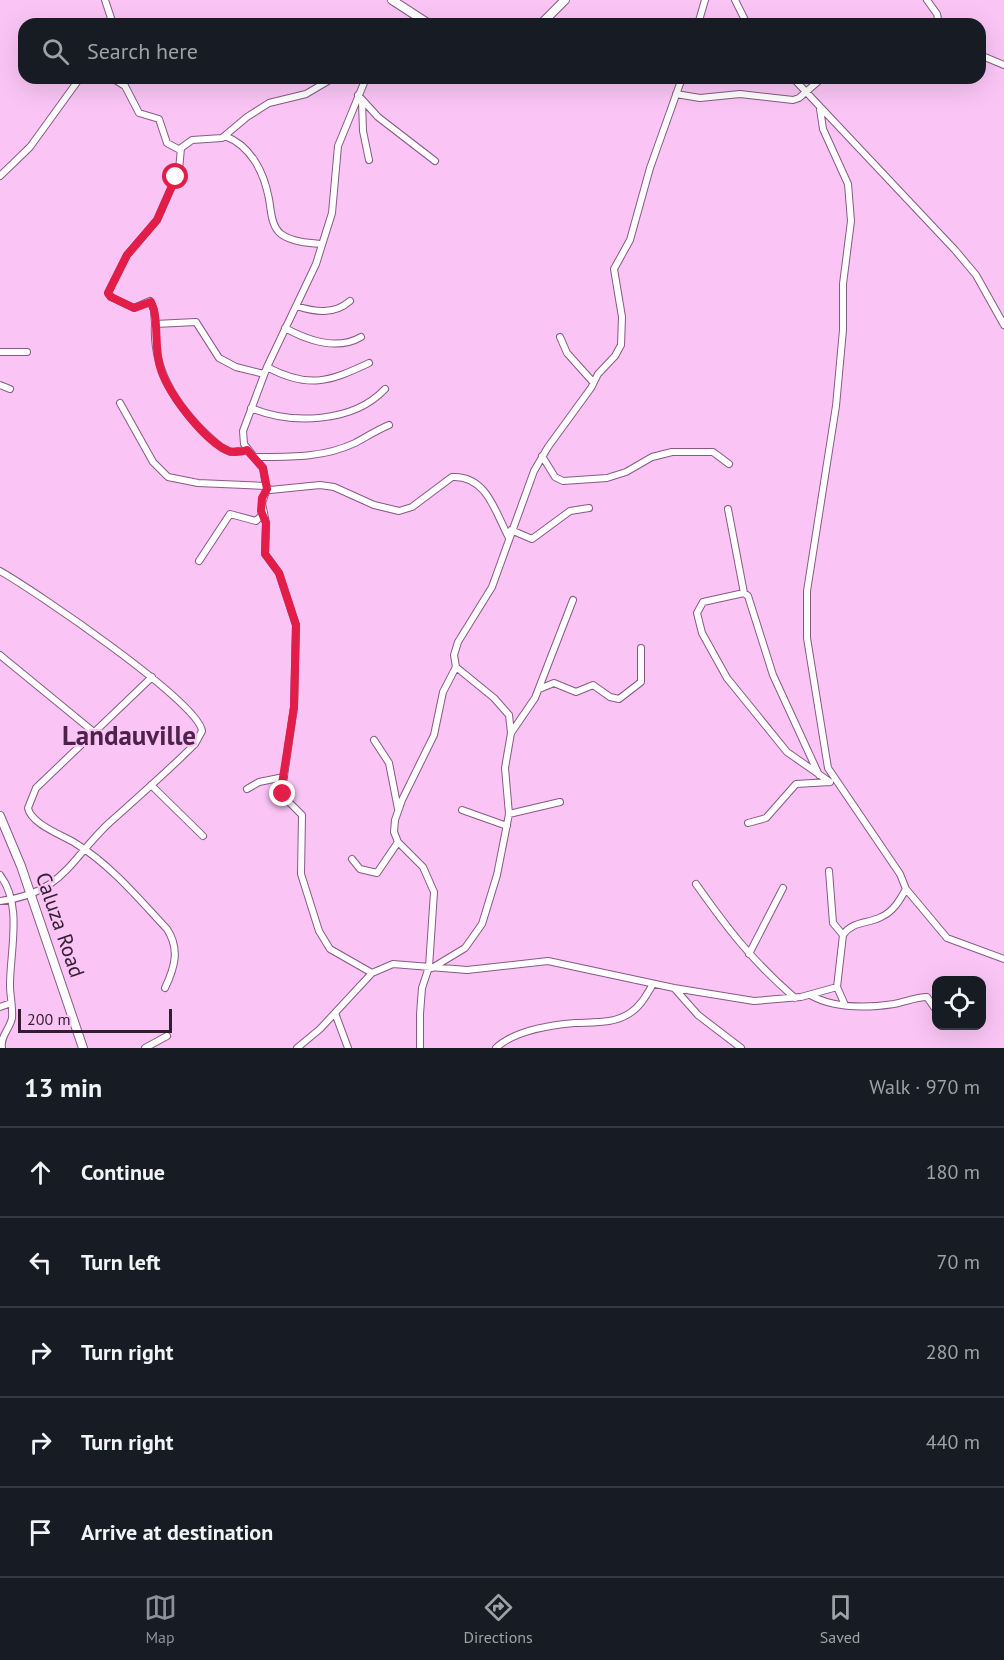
<!DOCTYPE html>
<html lang="en">
<head>
<meta charset="utf-8">
<style>
	:root { --surface:#171b24; --page:#20242c; --text:#f1f3f6; --muted:#9ea1a6; --line:#363941; --accent:#8c9099 }
	body { margin:0; font-family:"PT Sans",sans-serif; background:var(--page); color:var(--text) }
	.controls { position:absolute; right:18px; bottom:18px; display:grid; overflow:hidden; border-radius:12px; box-shadow:0 6px 24px #0002 }
	.controls button { width:54px; height:54px; display:grid; place-items:center; padding:0; border:0; border-bottom:2px solid var(--line); background:var(--surface); color:var(--text); font:30px sans-serif }
	.scale { position:absolute; left:18px; bottom:15px; width:154px; box-sizing:border-box; padding-left:6px; border:3px solid #321e31; border-top:0; font-size:16px; line-height:21px; white-space:nowrap; color:#321e31; -webkit-text-stroke:4px #fac5f5; paint-order:stroke }
	.stop { position:absolute; width:18px; height:18px; margin:-14px; border:4px solid #e11d48; border-radius:50%; background:#fff }
	.stop.end { background:#e11d48; border-color:#fff; box-shadow:0 2px 6px #0008 }
	.list { margin:0; padding:0; list-style:none }
	h2 { display:flex; justify-content:space-between; align-items:center; height:78px; margin:0; padding:0 24px; font-size:26px }
	h2 small { font-size:20px; font-weight:400; color:var(--muted) }
	.list li { display:grid; grid-template-columns:39px 1fr auto; gap:18px; align-items:center; box-sizing:border-box; height:90px; padding:0 24px; border-top:2px solid var(--line) }
	.list b { display:block; font-size:22px; white-space:nowrap }
	.list em { font-size:20px; font-style:normal; color:var(--muted) }
	.icon { flex:none; width:33px; height:33px; fill:none; stroke:currentColor; stroke-width:2; stroke-linecap:round; stroke-linejoin:round }
	.map { position:relative; flex:none; width:1004px; height:1048px; overflow:hidden }
	.search { position:absolute; background:var(--surface); box-shadow:0 6px 24px #0002; left:18px; right:18px; top:18px; height:66px; display:flex; align-items:center; gap:15px; box-sizing:border-box; padding:0 21px; border-radius:18px; color:var(--muted); font-size:22px }
	.sheet { height:528px; background:var(--surface) }
	nav { display:flex; justify-content:space-around; align-items:center; box-sizing:border-box; height:84px; border-top:2px solid var(--line); background:var(--surface); font-size:16px; color:var(--muted) }
	nav a { display:grid; justify-items:center; gap:3px }
	nav .on { color:var(--accent) }
	.map>svg:first-child { display:block }
	.lines { fill:none; stroke-linecap:round; stroke-linejoin:round }
	.street-casing { stroke:#885985; stroke-width:8 }
	.secondary-casing { stroke:#885985; stroke-width:10 }
	.street { stroke:#fff; stroke-width:6 }
	.secondary { stroke:#fff; stroke-width:8 }
	.route { stroke:#e11d48; stroke-width:8 }
	.labels { text-anchor:middle; stroke-width:4.5; stroke-linejoin:round; paint-order:stroke }
	.street-label { font-size:21px; fill:#321e31; stroke:#fac5f5 }
	.district-label { font-size:27px; font-weight:bold; fill:#4c224a; stroke:#fac5f5 }
</style>
</head>
<body>
<div class="map">
<svg width="1004" height="1048" viewBox="0 0 1004 1048">
	<rect width="100%" height="100%" fill="#fac5f5"/>
	<g class="lines">
		<defs>
			<path id="street" d="M105,0L113,24
				M735,0L747,24
				M927,0L937,14L939,24
				M698,24L705,0
				M895,24L906,22L915,24
				M980,55L1004,65
				M112,78L125,86L139,113L159,119L167,143L180,150
				M366,78L338,146L332,213L316,264L267,367L243,431L244,444L263,468L266,486L270,490L320,485L334,487L374,505L399,511L412,507L452,477C486,475 495,511 508,536
				M793,78L955,250L976,275L1004,325
				M676,94L700,98L740,94L793,100L799,98L822,78
				M358,95L378,117L435,161
				M362,101L363,131L369,160
				M820,109L823,129L848,184L851,221L843,284V330L836,406L807,591V638L828,768L900,874L906,889C900,900 893,912 881,917C868,924 852,921 843,935L837,987L845,1005
				M225,136C251,146 264,172 269,199C271,210 271,226 281,234C292,242 309,243 322,244
				M0,176L30,147L80,78
				M296,306C315,312 334,315 350,301
				M155,324C152,375 184,417 222,448L230,452L247,450
				M285,328C307,340 337,351 361,337
				M560,337L567,353L593,382
				M0,352H27
				M267,367C308,389 329,382 369,363
				M264,374L236,367L219,358L196,322L155,324L154,310L150,301L134,308L111,297L108,293L127,255L157,220L179,170L181,148L192,140L222,138L247,117L269,103L306,94L333,78
				M0,385L10,389
				M120,403L153,462L168,477L198,483L266,486
				M251,408C292,425 353,423 385,389
				M542,456L555,477L563,481L607,478L626,472L652,457L672,452H713L729,464
				M256,457C290,457 323,458 355,443C366,437 377,430 389,425
				M267,489L262,503L266,523L265,554L279,573L296,625L294,707L282,790L285,798L302,815L301,874L319,931L330,949L372,973
				M728,509L744,593L748,596L773,675L819,775
				M511,530L532,539L570,511L589,508
				M199,561L230,514L256,521L263,514
				M0,571C32,589 199,702 202,731L195,744C167,772 138,797 109,823C69,861 63,893 0,901
				M744,593L703,602L697,613L702,633L727,678L787,752L830,782
				M0,655L95,733
				M152,677L36,788L28,808C31,824 62,835 75,843C111,865 139,899 167,929C180,949 175,967 165,988
				M539,689L554,683L576,692L593,685L610,697L619,699L641,682V648
				M511,733L535,698L573,600
				M374,740L389,763L398,809
				M151,785L203,836
				M247,789L259,782L284,777
				M462,810L507,826
				M509,814L560,802
				M748,823L766,818L796,784L830,782
				M352,859L360,869L377,873L398,842
				M829,871L833,923L843,935
				M0,875C23,905 10,950 10,985C10,996 13,1007 12,1018C10,1029 0,1036 2,1048
				M696,884C727,928 753,962 795,998
				M906,889L947,938L1004,959
				M749,954L783,888
				M432,968L465,948L482,924L497,875L509,814L505,768L511,733L509,715L494,698L456,667
				M675,989L698,1015L741,1048
				M810,995C835,1009 867,1008 894,1004C905,1002 916,997 927,997L936,1010
				M0,1007L11,1003
				M335,1013L348,1048
				M145,1048L167,1036
				M297,1048L320,1029L372,973L393,964L467,970L548,961L674,988L754,1001L801,997L837,987
				M420,1048V1014L422,988L429,967L434,892L423,867L398,842L394,832L395,820L402,800L434,735L443,692L456,667L454,655L458,642L492,587L534,471L548,447L591,388L598,374L615,356L621,345L622,317L614,269L630,240L650,168L682,78
				M496,1048C514,1031 551,1025 575,1023C594,1022 614,1024 630,1013C641,1006 647,994 653,984"/>
			<path id="secondary" d="M392,0L429,24
				M541,24L565,0
				M0,816L21,866L83,1048"/>
		</defs>
		<use href="#street" class="street-casing"/>
		<use href="#secondary" class="secondary-casing"/>
		<use href="#street" class="street"/>
		<use href="#secondary" class="secondary"/>
	</g>
	<g class="lines">
		<path class="route" d="M176,177L157,220L127,255L108,293L111,297L134,308L151,302C160,320 153,348 161,370C169,394 205,442 229,451C235,453 241,452 247,450L263,468L267,489L262,498L261,511L266,523L265,554L279,573L296,625L294,707L282,784L283,794"/>
	</g>
	<g class="labels">
		<g class="street-label">
			<text transform="translate(60 925) rotate(71)" y="7">Caluza Road</text>
		</g>
		<g class="district-label">
			<text x="129" y="745">Landauville</text>
		</g>
	</g>
</svg>
<div class="controls">
<button><svg class="icon" aria-label="locate" viewBox="0 0 24 24"><circle cx="12" cy="12" r="6"/><path d="M12 2v4M12 18v4M2 12h4M18 12h4"/></svg></button>
</div>
<div class="scale">200 m</div>
<div class="stop" style="left:176px;top:177px"></div>
<div class="stop end" style="left:283px;top:794px"></div>
<div class="search"><svg class="icon" aria-label="search" viewBox="0 0 24 24"><circle cx="10" cy="10" r="6"/><path d="M15 15l6 6"/></svg>Search here</div>
</div>
<section class="sheet">
<h2>13 min<small>Walk · 970 m</small></h2>
<ul class="list">
<li><svg class="icon" aria-label="ahead" viewBox="0 0 24 24"><path d="M12 20V5M6 11l6-6 6 6"/></svg><div><b>Continue</b></div><em>180 m</em></li>
<li><svg class="icon" aria-label="left" viewBox="0 0 24 24"><path d="M17 20v-9H6M10 6l-5 5 5 5"/></svg><div><b>Turn left</b></div><em>70 m</em></li>
<li><svg class="icon" aria-label="right" viewBox="0 0 24 24"><path d="M7 20v-9h11M14 6l5 5-5 5"/></svg><div><b>Turn right</b></div><em>280 m</em></li>
<li><svg class="icon" aria-label="right" viewBox="0 0 24 24"><path d="M7 20v-9h11M14 6l5 5-5 5"/></svg><div><b>Turn right</b></div><em>440 m</em></li>
<li><svg class="icon" aria-label="arrive" viewBox="0 0 24 24"><path d="M6 21V4h12l-3 4 3 4H6"/></svg><div><b>Arrive at destination</b></div></li>
</ul>
</section>
<nav>
<a class="on"><svg class="icon" aria-label="map" viewBox="0 0 24 24"><path d="M3 6l6-2 6 2 6-2v14l-6 2-6-2-6 2zM9 4v14M15 6v14"/></svg>Map</a>
<a><svg class="icon" aria-label="directions" viewBox="0 0 24 24"><path d="M12 3l9 9-9 9-9-9zM9 14v-3h6M13 9l2 2-2 2"/></svg>Directions</a>
<a><svg class="icon" aria-label="saved" viewBox="0 0 24 24"><path d="M7 4h10v16l-5-4-5 4z"/></svg>Saved</a>
</nav>
</body>
</html>
